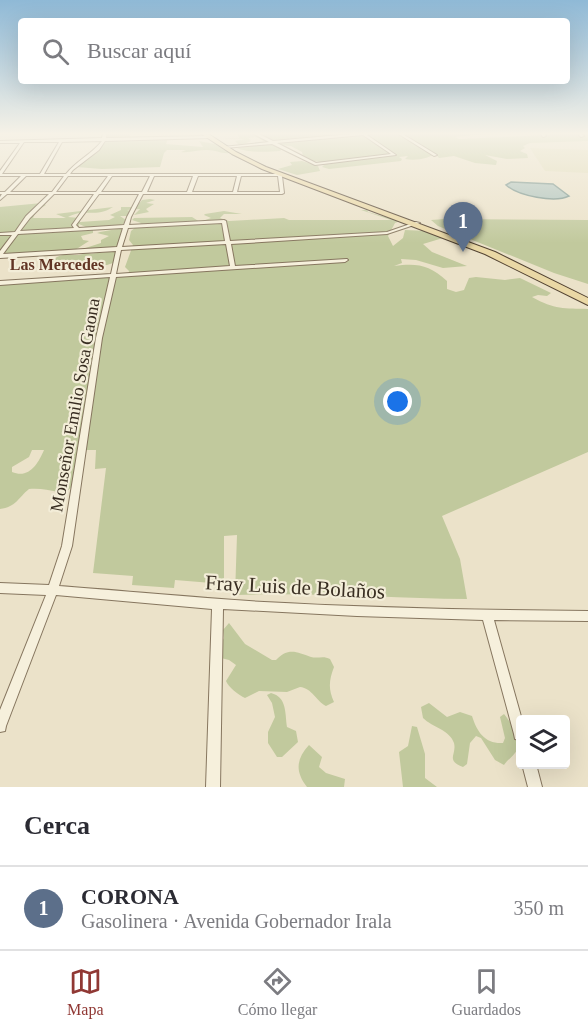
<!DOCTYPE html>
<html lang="es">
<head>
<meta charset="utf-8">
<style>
	:root { --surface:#fff; --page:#f7f7f7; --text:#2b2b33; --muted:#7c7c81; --line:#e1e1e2; --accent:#903834 }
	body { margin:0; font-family:"Times New Roman",serif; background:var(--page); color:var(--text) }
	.controls { position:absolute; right:18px; bottom:18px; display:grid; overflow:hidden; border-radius:6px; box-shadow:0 6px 24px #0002 }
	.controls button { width:54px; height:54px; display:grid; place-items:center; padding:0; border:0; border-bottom:2px solid var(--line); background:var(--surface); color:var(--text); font:30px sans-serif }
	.you { position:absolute; left:398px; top:402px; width:21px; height:21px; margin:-15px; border:4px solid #fff; border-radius:50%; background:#1a73e8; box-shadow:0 0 0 9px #1a73e833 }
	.badge { display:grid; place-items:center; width:39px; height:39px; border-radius:50%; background:var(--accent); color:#fff; font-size:20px; font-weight:700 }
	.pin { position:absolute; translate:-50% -50px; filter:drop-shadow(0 2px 3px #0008) }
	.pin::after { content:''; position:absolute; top:32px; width:21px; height:18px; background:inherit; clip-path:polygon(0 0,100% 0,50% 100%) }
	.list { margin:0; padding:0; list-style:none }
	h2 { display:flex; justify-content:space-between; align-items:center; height:78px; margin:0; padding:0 24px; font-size:26px }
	h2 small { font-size:20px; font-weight:400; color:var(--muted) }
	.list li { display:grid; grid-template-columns:39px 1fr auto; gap:18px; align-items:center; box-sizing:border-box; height:84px; padding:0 24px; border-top:2px solid var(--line) }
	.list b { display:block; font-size:22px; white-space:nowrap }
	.list p { margin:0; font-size:20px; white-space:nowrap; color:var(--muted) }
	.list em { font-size:20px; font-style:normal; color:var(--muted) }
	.icon { flex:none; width:33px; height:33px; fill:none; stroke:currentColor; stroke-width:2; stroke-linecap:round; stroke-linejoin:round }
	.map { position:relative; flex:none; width:588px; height:787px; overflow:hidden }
	.search { position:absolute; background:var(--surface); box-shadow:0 6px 24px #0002; left:18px; right:18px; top:18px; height:66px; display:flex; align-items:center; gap:15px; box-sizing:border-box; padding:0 21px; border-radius:6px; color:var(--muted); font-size:22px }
	.sheet { height:162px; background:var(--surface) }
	nav { display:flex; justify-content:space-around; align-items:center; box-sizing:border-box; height:84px; border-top:2px solid var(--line); background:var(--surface); font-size:16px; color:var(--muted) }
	nav a { display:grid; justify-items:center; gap:3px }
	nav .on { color:var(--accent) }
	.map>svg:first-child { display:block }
	.farmland { fill:#e0dbb7 }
	.green { fill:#c1c99d; fill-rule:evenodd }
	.water { fill:#a9c0ba; stroke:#708e88; stroke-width:1.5 }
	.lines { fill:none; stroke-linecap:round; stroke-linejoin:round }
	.street-casing { stroke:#86765f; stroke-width:2 }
	.primary-casing { stroke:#544433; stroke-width:2 }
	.street { fill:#f6f0dc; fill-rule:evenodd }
	.primary { fill:#ead8a5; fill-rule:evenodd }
	.labels { text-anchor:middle; stroke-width:4.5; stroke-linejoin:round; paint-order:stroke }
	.far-neighbourhood-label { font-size:16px; font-weight:bold; fill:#613424; stroke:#f3edd8 }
	.street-label { font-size:18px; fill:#382d21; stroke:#f3edd8 }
	.near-street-label { font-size:21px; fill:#382d21; stroke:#f3edd8 }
</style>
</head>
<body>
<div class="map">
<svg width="588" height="787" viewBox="0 0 588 787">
	<rect width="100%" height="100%" fill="#ebe2c9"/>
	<path class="farmland" d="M530,148L588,150V173L545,171Z"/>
	<path class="green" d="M106,133L128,134L132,138L168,139L166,144L203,147L199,141L215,144L231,153C220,154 217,150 207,150C198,150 190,153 181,152L186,150H167L164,153L160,167L102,169L76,167L96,152L106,140L104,138L108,136Z
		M249,133L484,134L455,137L459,139L588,133V141L530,143L523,146L525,148L520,151L527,154L528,158L507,159L485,155L497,161L496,165L475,163L454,156L439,158L435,153C431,158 417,161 405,159L408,156L399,157L402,159L401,161L329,169L322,167L326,163L308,160L303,156L302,152L291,146L281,145L285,143L275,144L282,149L280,151C269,152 247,153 237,148L269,144L256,137L248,138L251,141L246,143L257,144L239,145L235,141L245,139L216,138H239L238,135Z
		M302,161L318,166L320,171L297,175L278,169L292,165L290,162Z
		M150,199L155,200L146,203L154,204L146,209L149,212L134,215L140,209L127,210L134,212L131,216H120L126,220L122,226L88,228L79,224L78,231L93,230V233L81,236L83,240L89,241L75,250L0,254V207L42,203L46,205L36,211L33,218H66L56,214L113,207C97,218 83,208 68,217L80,218V222L109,220L115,217L110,215L121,210V207H136L142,200Z
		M361,210H367L368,212L400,221L395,223L388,236L393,246L403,238L405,230L428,231L443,238L423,244L432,252L467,266L443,268L416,260L401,259L402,263L394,266C418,263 429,265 447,281V289L456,292L464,290L469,278L476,277L505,280L520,278L551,293L547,296L538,295L532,297C555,310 564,308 588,309V452L442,516L460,559L467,599C390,598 312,592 235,595L237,535L224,536V584L175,580L174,588L132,585L133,576L93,573L106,468L95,469L96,450H78C77,464 79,495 58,492C48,490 40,488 29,489C18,498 16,507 0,509V284L128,276L129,271L125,267L133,245L129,240L131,231L141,223L132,220L134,218L192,217L200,222L211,218L204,215L205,214L224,211L242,214H224L220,218L229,221L284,218L289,220H391ZM32,450H44C38,464 29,479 12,472V467L29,457Z
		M445,219L588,220V284L554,273L438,226L431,220Z
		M123,228L125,234L119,249L99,250L88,254L117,251L119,261L107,265L78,264L50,268C55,250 68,256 83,255L75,253L76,251L101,243V240L109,236L97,233L100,232Z
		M229,623L245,644L272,660H276C288,647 297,652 311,657C318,659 323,655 330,659L334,667C329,680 328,689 334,702L326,706C316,701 312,688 300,687L287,692L259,691L245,698C239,695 228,687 226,681L236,665L229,660L221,658L218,650L224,638L223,630Z
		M271,693C287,697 285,713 287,727L296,731L298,742L282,757H277L268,743V732L275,717L272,703L267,695Z
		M429,703L447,717L460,712L472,716C477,732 485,744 503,743L505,738L500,717L504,714C511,723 523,739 517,750C514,756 507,760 504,765L495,760L481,738L476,736L470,743L467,764L463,767C445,760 457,755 454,743C450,730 432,727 423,718L421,707Z
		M412,726L417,727L425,754V778L437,787H403L399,752L408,746Z
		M309,745L322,757L319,767L326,773L345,779L344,787H307C295,772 296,759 309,745Z"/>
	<path class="water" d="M511,182L553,184L569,196C555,203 518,196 506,185Z"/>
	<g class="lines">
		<defs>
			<path id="street" d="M103,133H107L106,138L209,136L211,137L209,138L105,141L99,150L73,170L70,174H283L285,175L282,176L284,193L282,194H143L131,217L129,225L224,220L226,221L230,241L387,232L416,222L420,223L387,234L231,244L235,266L347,259L348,260L345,262L116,277L102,338L72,546L59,586C128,591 196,598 264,602C372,608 480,610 588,611V621L494,620L522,720H520V740L515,739L514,734L483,620L357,616L223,609L220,787H206L212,609L56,595L6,726L5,731L0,732V710L46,595L0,593V583L49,585L62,546L96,338L110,277L0,285V281L111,274L116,251L0,258V251L12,235H0V233L15,232L26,216L49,194H7L0,200V197L2,194H0V192H5L21,176H0V171L20,143H0V141L102,138ZM102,141C92,154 76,161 66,174H44L62,142ZM24,142H59L40,174H2ZM26,176H64L52,192H10ZM68,176H108L96,192H56ZM112,176H150L142,192H101ZM154,176H193L187,192H147ZM198,176H237L233,192H192ZM241,176H278L280,192H237ZM54,194H94L72,225L74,228L20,231L30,218ZM99,194H139L127,217L124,225L79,228L76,225ZM222,223L225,241L122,247L128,228ZM123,228L117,247L3,254L18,234ZM226,244L230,266L116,274L121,250Z
				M252,133H257L273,141L362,133H375L367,135L396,155L315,165L272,144L225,148L223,147L269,142ZM363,135L391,154L316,163L277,143Z
				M397,133H401L437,155L434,156Z
				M540,133H544L546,136L543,137Z
				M577,133H581L584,136L581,137Z
				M522,764H536L542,787H528Z"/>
			<path id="primary" d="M200,133H207L236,152L266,167L495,252L588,298V305L485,254L262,169L232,154Z"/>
		</defs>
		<use href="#street" class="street-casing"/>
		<use href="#primary" class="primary-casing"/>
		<use href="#street" class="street"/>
		<use href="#primary" class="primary"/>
	</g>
	<linearGradient id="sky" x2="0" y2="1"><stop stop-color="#8fb9d6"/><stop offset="0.55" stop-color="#f6f2e7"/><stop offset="1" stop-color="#f6f2e7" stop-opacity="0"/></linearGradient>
	<rect width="588" height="243" fill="url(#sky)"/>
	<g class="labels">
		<g class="far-neighbourhood-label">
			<text x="57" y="270">Las Mercedes</text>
		</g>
		<g class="street-label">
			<text transform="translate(75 405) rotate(-80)" y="6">Monseñor Emilio Sosa Gaona</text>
		</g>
		<g class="near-street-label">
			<text transform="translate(295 587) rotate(3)" y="7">Fray Luis de Bolaños</text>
		</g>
	</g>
</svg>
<div class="controls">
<button><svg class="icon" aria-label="layers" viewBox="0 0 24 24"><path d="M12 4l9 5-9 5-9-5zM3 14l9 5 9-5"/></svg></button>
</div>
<div class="you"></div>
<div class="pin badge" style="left:463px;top:252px;background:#5c6f8a">1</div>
<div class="search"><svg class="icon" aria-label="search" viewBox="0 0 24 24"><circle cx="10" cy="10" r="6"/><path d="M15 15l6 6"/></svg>Buscar aquí</div>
</div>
<section class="sheet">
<h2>Cerca<small></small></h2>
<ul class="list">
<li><span class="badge" style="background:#5c6f8a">1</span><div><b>CORONA</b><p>Gasolinera · Avenida Gobernador Irala</p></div><em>350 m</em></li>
</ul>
</section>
<nav>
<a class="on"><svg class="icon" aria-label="map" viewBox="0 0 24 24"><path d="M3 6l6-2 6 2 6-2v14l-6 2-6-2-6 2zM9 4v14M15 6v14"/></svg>Mapa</a>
<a><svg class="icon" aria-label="directions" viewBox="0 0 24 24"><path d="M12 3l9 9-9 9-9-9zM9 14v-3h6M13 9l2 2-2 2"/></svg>Cómo llegar</a>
<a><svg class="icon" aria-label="saved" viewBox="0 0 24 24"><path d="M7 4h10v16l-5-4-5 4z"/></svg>Guardados</a>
</nav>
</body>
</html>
